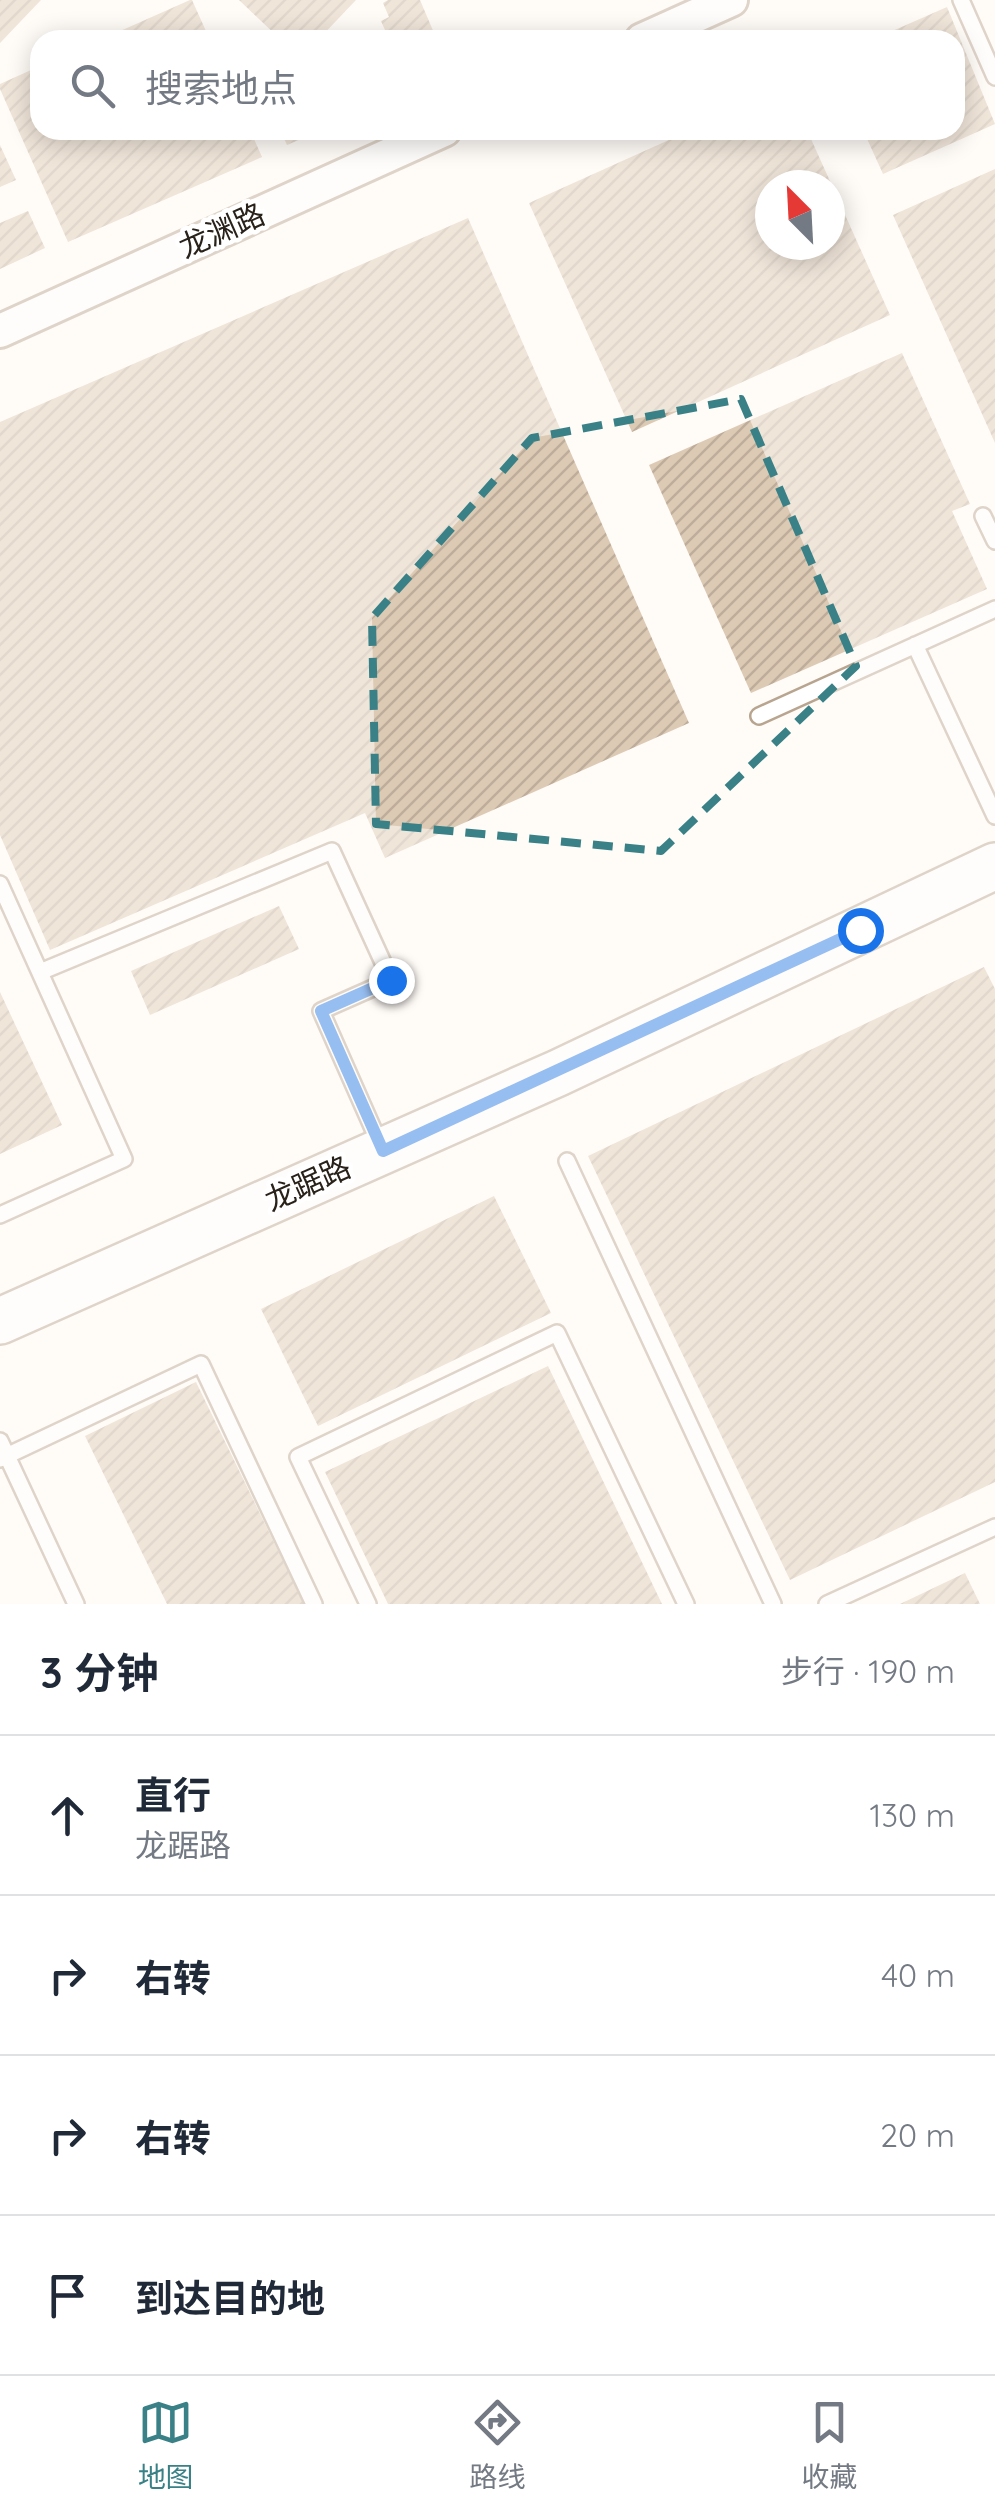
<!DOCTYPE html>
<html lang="zh">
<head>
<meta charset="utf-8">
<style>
	:root { --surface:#fff; --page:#f2f2f3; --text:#1f2937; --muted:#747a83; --line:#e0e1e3; --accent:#398186 }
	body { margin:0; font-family:Quicksand,"Noto Sans SC",sans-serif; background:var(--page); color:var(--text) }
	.compass { position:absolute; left:755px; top:170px; width:90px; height:90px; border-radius:50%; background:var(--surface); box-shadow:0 5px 25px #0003; rotate:336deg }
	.stop { position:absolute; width:30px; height:30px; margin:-22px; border:8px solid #1a73e8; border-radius:50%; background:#fff }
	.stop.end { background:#1a73e8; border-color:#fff; box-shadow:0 2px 10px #0008 }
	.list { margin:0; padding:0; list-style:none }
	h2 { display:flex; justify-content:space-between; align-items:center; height:130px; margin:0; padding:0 40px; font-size:42px }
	h2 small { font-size:32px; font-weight:400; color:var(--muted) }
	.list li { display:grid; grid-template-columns:65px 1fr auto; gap:30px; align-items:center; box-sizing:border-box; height:160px; padding:0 40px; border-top:2px solid var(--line) }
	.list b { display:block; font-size:38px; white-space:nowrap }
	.list p { margin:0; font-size:32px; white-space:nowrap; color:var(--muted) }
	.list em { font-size:32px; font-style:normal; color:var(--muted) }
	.icon { flex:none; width:55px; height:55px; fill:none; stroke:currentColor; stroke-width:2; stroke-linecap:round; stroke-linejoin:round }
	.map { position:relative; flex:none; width:995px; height:1604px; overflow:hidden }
	.search { position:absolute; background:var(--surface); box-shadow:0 5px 25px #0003; left:30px; right:30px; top:30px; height:110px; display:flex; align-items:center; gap:25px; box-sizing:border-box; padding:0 35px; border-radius:30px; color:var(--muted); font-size:38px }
	.sheet { height:770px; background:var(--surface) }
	nav { display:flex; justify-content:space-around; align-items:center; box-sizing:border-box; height:140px; border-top:2px solid var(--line); background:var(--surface); font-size:28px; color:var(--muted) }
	nav a { display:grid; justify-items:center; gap:5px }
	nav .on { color:var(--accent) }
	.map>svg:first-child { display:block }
	.building { fill:url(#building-hatch); fill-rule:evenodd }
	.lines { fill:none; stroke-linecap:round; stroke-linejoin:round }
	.lane-casing { stroke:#b8a590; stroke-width:20 }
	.street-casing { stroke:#b8a590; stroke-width:38 }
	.secondary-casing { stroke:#b8a590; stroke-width:50 }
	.lane { stroke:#fff; stroke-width:15 }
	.street { stroke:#fff; stroke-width:32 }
	.secondary { stroke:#fff; stroke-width:45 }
	.route { stroke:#1a73e8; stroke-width:12 }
	.marked { fill:none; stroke:#398186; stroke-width:8; stroke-dasharray:20 12; stroke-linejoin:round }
	.labels { text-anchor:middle; stroke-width:9; stroke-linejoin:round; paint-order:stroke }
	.street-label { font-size:30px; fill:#29221a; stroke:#fff }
</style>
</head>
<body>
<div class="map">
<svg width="995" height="1604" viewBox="0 0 995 1604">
	<defs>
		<pattern id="building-hatch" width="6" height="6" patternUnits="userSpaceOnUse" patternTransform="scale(2.5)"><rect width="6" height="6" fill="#ddcab4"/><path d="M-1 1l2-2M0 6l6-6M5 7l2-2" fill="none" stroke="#bead9a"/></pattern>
	</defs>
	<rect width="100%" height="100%" fill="#fffbf7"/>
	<path class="building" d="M0,0H41L0,43Z
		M192,0L210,40H100L190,0Z
		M239,0H356L318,40H281Z
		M388,0H420L437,40H362L385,30L381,21L389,17L383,3Z
		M947,7L995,124L883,174L863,130H955V40H872Z
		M40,66V130H250L262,157L68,242L0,89V84Z
		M280,130H322L287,145Z
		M691,130H807L890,315L632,432L529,203ZM770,185H830V245H770Z
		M0,145L16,180L0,187Z
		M995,169V443L893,215Z
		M28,211L45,248L0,269V223Z
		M468,218L689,723L385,858L365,813L50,950L0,835V422Z
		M902,353L970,504L952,511L987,589L751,693L649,465Z
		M279,906L299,949L150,1015L131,971Z
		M984,967L995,989V1482L790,1580L588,1156Z
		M0,992L62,1125L0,1154Z
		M494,1196L551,1313L318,1426L261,1309Z
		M548,1366L662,1604H388L325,1472Z
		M196,1382L304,1604H167L85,1436Z
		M965,1573L980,1604H900Z"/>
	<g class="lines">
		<defs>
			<path id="lane" d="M961,0L995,77
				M983,516L995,541
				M915,645L995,816
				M759,716L995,609
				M0,884L124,1159L0,1215
				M40,972L332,851L391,980L321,1011L382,1149
				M567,1161L773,1604
				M0,1441L76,1604
				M0,1459L201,1364L314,1604
				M368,1604L298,1457L557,1333L686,1604
				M827,1604L995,1527"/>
			<path id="street" d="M642,40L731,0
				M0,331L444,130"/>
			<path id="secondary" d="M0,1321L558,1073L995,866"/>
		</defs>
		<use href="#lane" class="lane-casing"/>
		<use href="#street" class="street-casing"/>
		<use href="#secondary" class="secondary-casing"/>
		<use href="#lane" class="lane"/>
		<use href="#street" class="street"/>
		<use href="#secondary" class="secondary"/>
	</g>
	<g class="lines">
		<path class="route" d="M391,980L321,1011L383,1151L860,930"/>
	</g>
	<path d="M0 0H995V1604H0ZM741,399L856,666L661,851L376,824L372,618L532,438Z" fill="#fffbf7" fill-opacity=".55" fill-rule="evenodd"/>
	<path class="marked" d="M741,399L856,666L661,851L376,824L372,618L532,438Z"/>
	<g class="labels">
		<g class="street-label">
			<text transform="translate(222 231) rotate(-24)" y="10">龙渊路</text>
			<text transform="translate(308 1184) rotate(-24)" y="10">龙踞路</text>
		</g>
	</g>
</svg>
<svg class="compass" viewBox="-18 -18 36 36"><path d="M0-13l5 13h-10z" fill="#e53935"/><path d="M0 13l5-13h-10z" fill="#747a83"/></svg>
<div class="stop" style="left:860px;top:930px"></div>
<div class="stop end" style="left:391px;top:980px"></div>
<div class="search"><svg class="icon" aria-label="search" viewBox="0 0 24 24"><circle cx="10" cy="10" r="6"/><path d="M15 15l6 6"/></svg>搜索地点</div>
</div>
<section class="sheet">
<h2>3 分钟<small>步行 · 190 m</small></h2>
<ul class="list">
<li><svg class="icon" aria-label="ahead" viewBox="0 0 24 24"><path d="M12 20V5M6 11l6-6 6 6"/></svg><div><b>直行</b><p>龙踞路</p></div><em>130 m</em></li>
<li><svg class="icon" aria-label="right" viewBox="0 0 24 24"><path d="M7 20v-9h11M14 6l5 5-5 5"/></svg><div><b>右转</b></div><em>40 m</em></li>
<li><svg class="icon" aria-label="right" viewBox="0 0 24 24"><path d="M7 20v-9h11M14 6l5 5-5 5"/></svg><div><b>右转</b></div><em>20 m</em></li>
<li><svg class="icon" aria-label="arrive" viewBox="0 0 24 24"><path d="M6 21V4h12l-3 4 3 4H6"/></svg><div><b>到达目的地</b></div></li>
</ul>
</section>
<nav>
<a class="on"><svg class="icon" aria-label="map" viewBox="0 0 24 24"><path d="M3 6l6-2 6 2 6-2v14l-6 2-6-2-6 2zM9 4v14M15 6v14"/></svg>地图</a>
<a><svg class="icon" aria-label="directions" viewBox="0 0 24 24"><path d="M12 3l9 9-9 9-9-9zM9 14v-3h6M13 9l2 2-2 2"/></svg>路线</a>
<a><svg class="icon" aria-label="saved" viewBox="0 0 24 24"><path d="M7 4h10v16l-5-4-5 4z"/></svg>收藏</a>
</nav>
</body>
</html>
